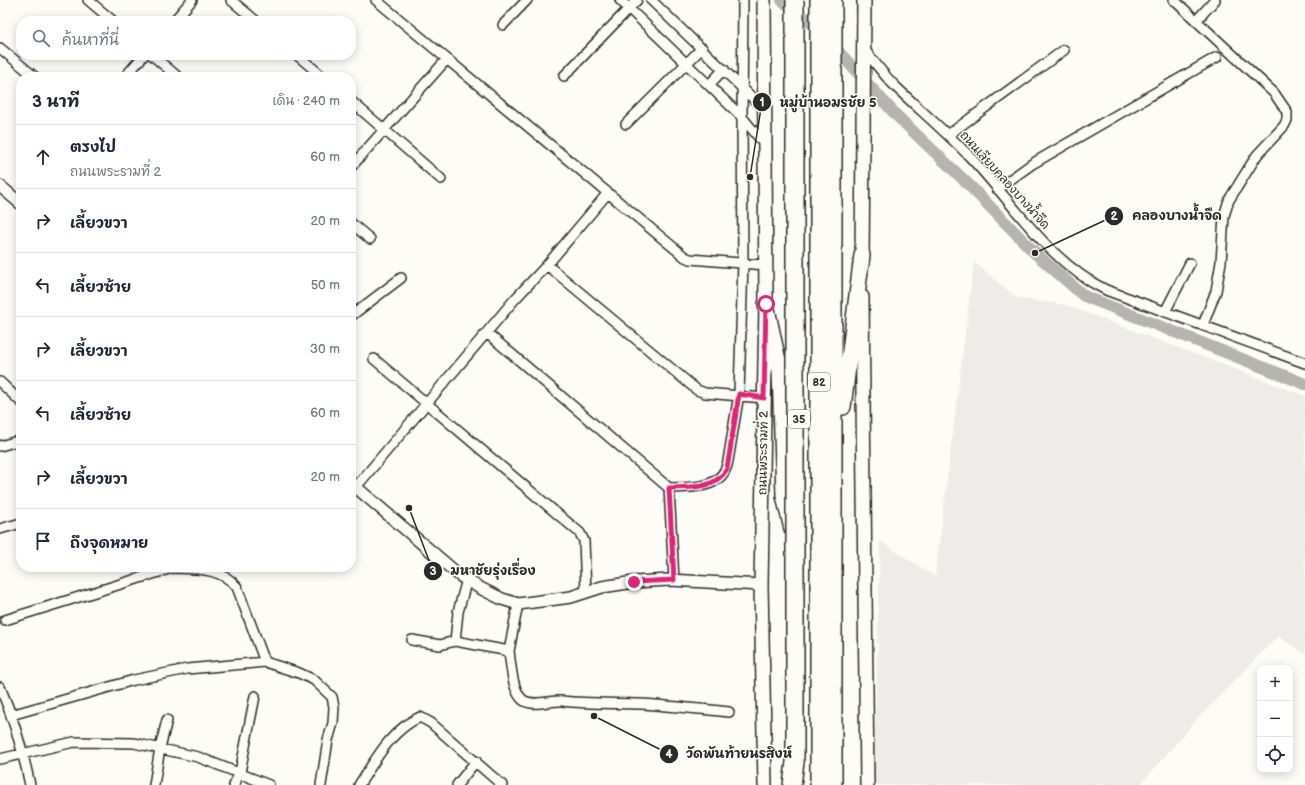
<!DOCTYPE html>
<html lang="th">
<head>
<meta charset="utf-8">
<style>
	:root { --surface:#fff; --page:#f6f6f7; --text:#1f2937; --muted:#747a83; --line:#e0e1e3 }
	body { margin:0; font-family:"Balsamiq Sans","Playpen Sans Thai",sans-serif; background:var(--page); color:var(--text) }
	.controls { position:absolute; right:12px; bottom:12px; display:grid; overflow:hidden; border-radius:8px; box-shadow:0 2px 10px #0003 }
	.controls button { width:36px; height:36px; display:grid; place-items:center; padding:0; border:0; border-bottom:1px solid var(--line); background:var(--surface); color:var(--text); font:20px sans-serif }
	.stop { position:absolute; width:12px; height:12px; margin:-9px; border:3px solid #db2777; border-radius:50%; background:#fff }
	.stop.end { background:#db2777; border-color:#fff; box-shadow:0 1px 4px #0008 }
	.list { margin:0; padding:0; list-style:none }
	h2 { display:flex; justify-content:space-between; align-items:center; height:52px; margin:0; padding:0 16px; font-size:17px }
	h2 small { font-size:13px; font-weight:400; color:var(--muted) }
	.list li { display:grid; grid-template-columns:26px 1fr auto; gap:12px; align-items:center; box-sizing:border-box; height:64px; padding:0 16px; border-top:1px solid var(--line) }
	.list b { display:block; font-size:15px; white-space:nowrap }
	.list p { margin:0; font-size:13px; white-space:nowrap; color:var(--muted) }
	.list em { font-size:13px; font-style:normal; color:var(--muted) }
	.icon { flex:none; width:22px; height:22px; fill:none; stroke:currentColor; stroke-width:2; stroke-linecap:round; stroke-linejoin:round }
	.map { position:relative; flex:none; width:1305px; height:785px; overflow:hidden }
	.search { position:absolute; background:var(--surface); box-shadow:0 2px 10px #0003; left:16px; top:16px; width:340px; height:44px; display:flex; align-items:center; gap:10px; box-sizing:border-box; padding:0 14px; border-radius:16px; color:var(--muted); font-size:15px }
	.panel { position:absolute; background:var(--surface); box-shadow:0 2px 10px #0003; left:16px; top:72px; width:340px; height:500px; border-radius:16px }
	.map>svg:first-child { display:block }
	.built { fill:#edece8 }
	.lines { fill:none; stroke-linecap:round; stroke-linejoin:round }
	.canal { stroke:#b5b4b1; stroke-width:12 }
	.minor-casing { stroke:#2b2b2b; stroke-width:12 }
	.tertiary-casing { stroke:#2b2b2b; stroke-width:14 }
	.secondary-casing { stroke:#2b2b2b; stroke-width:16 }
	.trunk-casing { stroke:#2b2b2b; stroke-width:18 }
	.motorway-casing { stroke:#2b2b2b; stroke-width:20 }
	.minor { stroke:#fdfcf7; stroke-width:9 }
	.tertiary { stroke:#fdfcf7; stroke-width:11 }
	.secondary { stroke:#fdfcf7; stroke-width:13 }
	.trunk { stroke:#fdfcf7; stroke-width:15 }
	.motorway { stroke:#fdfcf7; stroke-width:17 }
	.motorway-bridge-casing { stroke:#2b2b2b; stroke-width:20; stroke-linecap:butt }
	.motorway-bridge { stroke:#fdfcf7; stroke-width:17 }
	.route { stroke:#db2777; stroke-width:5 }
	.labels { text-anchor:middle; stroke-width:3; stroke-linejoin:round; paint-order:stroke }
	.shield { fill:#fdfcf7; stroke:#6a6a68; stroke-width:1 }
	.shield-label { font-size:11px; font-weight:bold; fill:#2b2b2b }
	.street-label { font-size:12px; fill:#2b2b2b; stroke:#fdfcf7 }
	.leader { fill:none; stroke:#2b2b2b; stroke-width:1.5 }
	.callout-dot { fill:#2b2b2b; stroke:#fdfcf7; stroke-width:1.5 }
	.mark-label { font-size:12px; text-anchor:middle; font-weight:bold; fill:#fff }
	.callout-label { font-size:13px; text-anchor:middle; font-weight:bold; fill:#2b2b2b; stroke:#fdfcf7; stroke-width:3; stroke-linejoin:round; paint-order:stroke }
</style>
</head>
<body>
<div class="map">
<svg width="1305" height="785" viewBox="0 0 1305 785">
	<rect width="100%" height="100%" fill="#fdfcf7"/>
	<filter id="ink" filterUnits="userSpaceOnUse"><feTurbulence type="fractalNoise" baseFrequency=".025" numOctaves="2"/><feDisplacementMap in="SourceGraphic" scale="8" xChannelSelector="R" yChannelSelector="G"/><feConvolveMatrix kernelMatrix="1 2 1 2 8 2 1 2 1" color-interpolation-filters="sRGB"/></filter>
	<g filter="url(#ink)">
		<path class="built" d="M974,262L1017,298L1066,305L1305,396V654L1278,636L1198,718L1140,785H874L880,541L935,577Z"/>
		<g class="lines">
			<path class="canal" d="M782,0L817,28L897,116L966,182L1035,253L1084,296L1305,384"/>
			<defs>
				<path id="minor" d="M88,0L113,21
					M231,0L256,21
					M376,0L685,257L690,259L766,265
					M620,0L742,117L765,145
					M651,0L765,110
					M1174,0L1274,93L1287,112V120L1284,126L1257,155L1229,200L1224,216L1221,262L1216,291L1203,325
					M174,21L192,0
					M1196,21L1215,0
					M503,25L527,0
					M0,48L35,77
					M863,48C874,61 884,76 897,88C921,111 946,132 970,157C1013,202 1048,262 1106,290L1305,363
					M152,55L178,77
					M297,55L323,77
					M564,76L637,0
					M125,77L144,55
					M709,85L724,69
					M351,101L441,179
					M626,124L702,48
					M948,135L1064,50
					M351,167L447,59
					M997,189L1032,164L1217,57
					M351,223L370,239
					M547,265L697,390L705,393L764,398
					M1165,312L1190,263
					M351,316L401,278
					M487,333L669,488L674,580
					M374,359L580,533L584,541L586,592
					M0,382L21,402
					M0,446L21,440
					M356,487L515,299L547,265L607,194
					M669,488C692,487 723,490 728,461L739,394L743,262L742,117L743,0
					M0,529L21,523
					M467,579L458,612L455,641L509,651C511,664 512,691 523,700C533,707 551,700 562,701C588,704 615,703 641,704C670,706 700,709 729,712
					M5,620L172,568C195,569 221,567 237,587L265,662
					M412,640L440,645L455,641
					M509,651L518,604
					M0,687C14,719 23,752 30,785
					M11,715L134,680L187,669L265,662L299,673L314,680L332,697L334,707L333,723L328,740L321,785
					M0,759L74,742L134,743L198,757L269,785
					M154,785L160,748L167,720
					M234,785L240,772L255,696
					M359,785C376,759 391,730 420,717L431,723L502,785
					M457,785L476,761"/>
				<path id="tertiary" d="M0,186L21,204
					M351,483L459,575L480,588L502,599L518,604L571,597L602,587L634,582L670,580L761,585"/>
				<path id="secondary" d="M764,0L766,304L761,585L765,785
					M862,265L864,0
					M862,297L867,785"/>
				<path id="trunk" d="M766,304L780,370L784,496L792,529
					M843,407L862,255
					M834,785V0"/>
				<path id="motorway" d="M819,0V785
					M792,785L795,762"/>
			</defs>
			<use href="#minor" class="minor-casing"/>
			<use href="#tertiary" class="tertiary-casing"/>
			<use href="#secondary" class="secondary-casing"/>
			<use href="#trunk" class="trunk-casing"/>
			<use href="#motorway" class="motorway-casing"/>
			<use href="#minor" class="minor"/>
			<use href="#tertiary" class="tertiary"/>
			<use href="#secondary" class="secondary"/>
			<use href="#trunk" class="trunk"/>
			<use href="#motorway" class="motorway"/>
			<defs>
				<path id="motorway-bridge" d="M795,762V0"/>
			</defs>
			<use href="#motorway-bridge" class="motorway-bridge-casing"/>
			<use href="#motorway-bridge" class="motorway-bridge"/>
		</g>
	</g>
	<g class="lines" filter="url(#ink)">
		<path class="route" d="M634,582L674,580L669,488C691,487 714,490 727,469L739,394L764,398L766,304"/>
	</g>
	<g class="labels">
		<g class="shield">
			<rect x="808" y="373" width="22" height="18" rx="3"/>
			<rect x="788" y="410" width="22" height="18" rx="3"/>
		</g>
		<g class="shield-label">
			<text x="819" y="386">82</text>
			<text x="799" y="423">35</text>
		</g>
		<g class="street-label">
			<text transform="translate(1005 180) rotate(48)" y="4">ถนนเลียบคลองบางน้ำจืด</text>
			<text transform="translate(763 453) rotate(-89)" y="4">ถนนพระรามที่ 2</text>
		</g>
	</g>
	<path class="leader" d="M750 177L762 102M1035 253L1114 216M409 508L433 571M594 716L669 754"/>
	<g class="callout-dot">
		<circle cx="750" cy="177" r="4"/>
		<circle cx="1035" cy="253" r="4"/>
		<circle cx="409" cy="508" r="4"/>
		<circle cx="594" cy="716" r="4"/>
		<circle cx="762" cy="102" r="10"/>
		<circle cx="1114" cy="216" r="10"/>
		<circle cx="433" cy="571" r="10"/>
		<circle cx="669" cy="754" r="10"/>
	</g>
	<g class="mark-label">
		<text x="762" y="106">1</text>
		<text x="1114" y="220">2</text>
		<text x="433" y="575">3</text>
		<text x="669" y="758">4</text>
	</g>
	<g class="callout-label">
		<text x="828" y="107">หมู่บ้านอมรชัย 5</text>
		<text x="1177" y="220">คลองบางน้ำจืด</text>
		<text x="493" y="575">มหาชัยรุ่งเรื่อง</text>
		<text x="739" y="758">วัดพันท้ายนรสิงห์</text>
	</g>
</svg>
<div class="controls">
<button>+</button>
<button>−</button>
<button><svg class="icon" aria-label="locate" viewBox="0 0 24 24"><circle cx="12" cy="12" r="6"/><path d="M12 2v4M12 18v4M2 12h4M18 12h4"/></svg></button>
</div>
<div class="stop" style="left:766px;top:304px"></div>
<div class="stop end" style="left:634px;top:582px"></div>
<div class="search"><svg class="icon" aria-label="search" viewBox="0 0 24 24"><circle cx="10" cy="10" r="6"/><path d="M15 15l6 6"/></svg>ค้นหาที่นี่</div>
<section class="panel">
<h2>3 นาที<small>เดิน · 240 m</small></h2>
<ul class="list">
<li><svg class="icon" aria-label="ahead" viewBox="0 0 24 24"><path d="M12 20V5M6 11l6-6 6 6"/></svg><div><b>ตรงไป</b><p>ถนนพระรามที่ 2</p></div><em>60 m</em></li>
<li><svg class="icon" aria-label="right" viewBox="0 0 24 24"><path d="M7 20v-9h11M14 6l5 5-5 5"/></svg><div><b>เลี้ยวขวา</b></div><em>20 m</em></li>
<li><svg class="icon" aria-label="left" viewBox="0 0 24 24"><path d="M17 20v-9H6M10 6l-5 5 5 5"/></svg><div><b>เลี้ยวซ้าย</b></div><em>50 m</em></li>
<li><svg class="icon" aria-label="right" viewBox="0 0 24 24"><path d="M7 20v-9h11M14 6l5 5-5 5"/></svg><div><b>เลี้ยวขวา</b></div><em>30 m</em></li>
<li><svg class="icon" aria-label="left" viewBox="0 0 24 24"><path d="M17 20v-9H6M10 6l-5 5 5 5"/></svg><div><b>เลี้ยวซ้าย</b></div><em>60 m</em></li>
<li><svg class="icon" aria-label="right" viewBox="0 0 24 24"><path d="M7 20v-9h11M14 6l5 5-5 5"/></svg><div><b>เลี้ยวขวา</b></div><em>20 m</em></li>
<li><svg class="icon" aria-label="arrive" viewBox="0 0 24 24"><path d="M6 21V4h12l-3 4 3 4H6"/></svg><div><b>ถึงจุดหมาย</b></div></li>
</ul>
</section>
</div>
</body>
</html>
